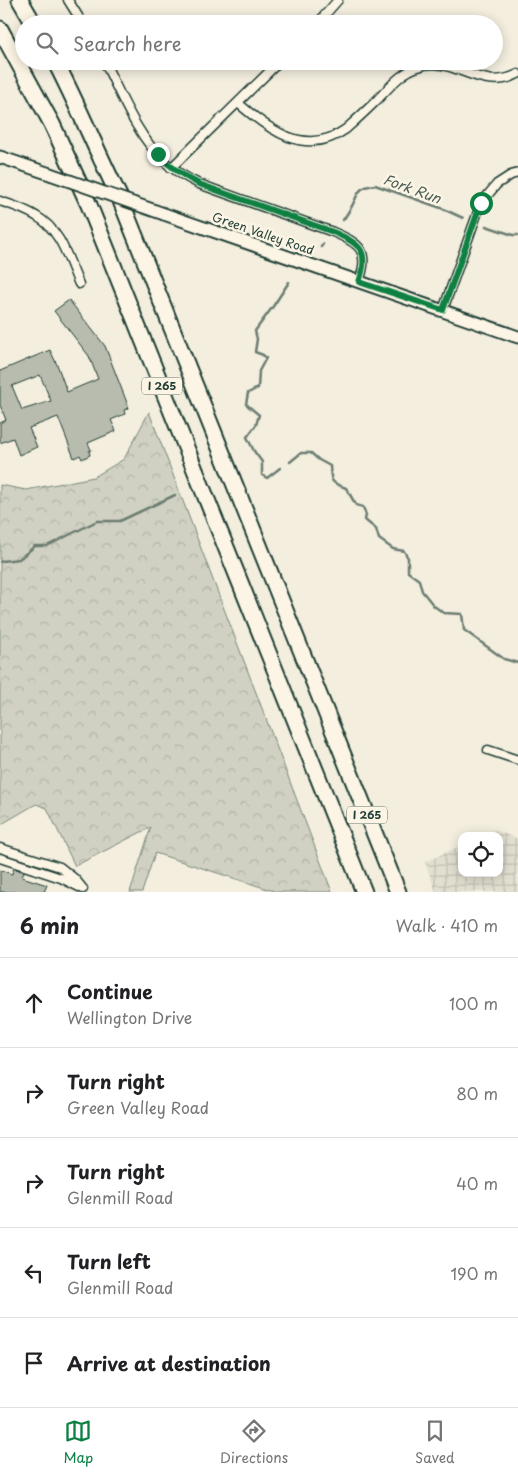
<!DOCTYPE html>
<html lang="en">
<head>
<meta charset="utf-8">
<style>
	:root { --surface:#fff; --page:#f2f2f2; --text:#202124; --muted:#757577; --line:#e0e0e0; --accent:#0b8043 }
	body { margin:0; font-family:"Playpen Sans",sans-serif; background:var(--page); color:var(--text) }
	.controls { position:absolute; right:15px; bottom:15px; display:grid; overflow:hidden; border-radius:10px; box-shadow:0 2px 12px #0003 }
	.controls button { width:45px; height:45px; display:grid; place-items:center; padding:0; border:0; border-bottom:1px solid var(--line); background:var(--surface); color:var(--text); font:25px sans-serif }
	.stop { position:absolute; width:15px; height:15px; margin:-11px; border:4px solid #0b8043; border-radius:50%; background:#fff }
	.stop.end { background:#0b8043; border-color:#fff; box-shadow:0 1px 5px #0008 }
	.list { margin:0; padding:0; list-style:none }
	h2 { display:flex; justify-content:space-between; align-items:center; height:65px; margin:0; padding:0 20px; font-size:21px }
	h2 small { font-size:16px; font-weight:400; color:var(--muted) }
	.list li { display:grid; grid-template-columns:32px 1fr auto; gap:15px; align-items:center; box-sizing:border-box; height:90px; padding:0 20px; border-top:1px solid var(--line) }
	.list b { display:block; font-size:19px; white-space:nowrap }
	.list p { margin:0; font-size:16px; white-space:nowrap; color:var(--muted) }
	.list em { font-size:16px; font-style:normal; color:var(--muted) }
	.icon { flex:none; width:28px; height:28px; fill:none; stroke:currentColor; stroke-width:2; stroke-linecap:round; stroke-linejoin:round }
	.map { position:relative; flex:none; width:518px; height:892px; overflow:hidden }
	.search { position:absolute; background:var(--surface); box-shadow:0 2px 12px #0003; left:15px; right:15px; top:15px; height:55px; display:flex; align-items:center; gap:12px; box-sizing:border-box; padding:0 18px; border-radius:28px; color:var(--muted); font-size:19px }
	.sheet { height:515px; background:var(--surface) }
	nav { display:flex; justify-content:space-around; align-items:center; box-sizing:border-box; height:70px; border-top:1px solid var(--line); background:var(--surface); font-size:14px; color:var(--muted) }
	nav a { display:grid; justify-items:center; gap:2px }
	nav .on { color:var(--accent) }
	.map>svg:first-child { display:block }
	.industrial { fill:url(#industrial-grid) }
	.forest { fill:url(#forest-crowns); stroke:#78877b }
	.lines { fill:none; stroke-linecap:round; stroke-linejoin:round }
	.stream { stroke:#6c7d72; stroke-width:2.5 }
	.building { fill:#b8bcae; stroke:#1f3d34; fill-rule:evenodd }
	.street-casing { stroke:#1f3d34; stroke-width:11 }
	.secondary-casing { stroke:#1f3d34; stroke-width:15 }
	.highway-casing { stroke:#1f3d34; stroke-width:19 }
	.street { stroke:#fcf5e5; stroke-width:8 }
	.secondary { stroke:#fcf5e5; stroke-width:11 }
	.highway { stroke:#fcf5e5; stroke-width:15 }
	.secondary-bridge-casing { stroke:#1f3d34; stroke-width:15; stroke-linecap:butt }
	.secondary-bridge { stroke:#fcf5e5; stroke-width:11 }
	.route { stroke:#0b8043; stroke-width:6 }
	.labels { text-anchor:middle; stroke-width:5; stroke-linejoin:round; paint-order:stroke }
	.shield { fill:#fcf5e5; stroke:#617469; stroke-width:1 }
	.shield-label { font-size:11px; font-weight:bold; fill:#1f3d34 }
	.street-label { font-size:12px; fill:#1f3d34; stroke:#fcf5e5 }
	.water-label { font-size:14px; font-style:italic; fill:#465d53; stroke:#fcf5e5 }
</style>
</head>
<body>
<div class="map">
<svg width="518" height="892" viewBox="0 0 518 892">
	<defs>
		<pattern id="industrial-grid" width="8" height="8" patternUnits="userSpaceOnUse" patternTransform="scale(1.25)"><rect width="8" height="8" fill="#e1dfd0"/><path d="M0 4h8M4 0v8" fill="none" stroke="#c1c0b3"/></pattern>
		<pattern id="forest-crowns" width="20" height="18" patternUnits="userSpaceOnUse" patternTransform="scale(1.25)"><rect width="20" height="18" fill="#d0d1c2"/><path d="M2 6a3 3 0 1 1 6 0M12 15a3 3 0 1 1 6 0" fill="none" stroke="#b2b4a7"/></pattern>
	</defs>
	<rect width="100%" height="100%" fill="#f3eede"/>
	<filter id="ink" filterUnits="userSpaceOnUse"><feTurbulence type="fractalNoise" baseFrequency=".02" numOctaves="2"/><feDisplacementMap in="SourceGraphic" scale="10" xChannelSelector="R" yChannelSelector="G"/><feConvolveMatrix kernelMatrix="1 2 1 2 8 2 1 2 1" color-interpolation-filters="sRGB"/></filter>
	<g filter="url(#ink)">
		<path class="industrial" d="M494,830L518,839V892H436L425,862L462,845V873H499V836H482Z"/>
		<path class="forest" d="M149,412L332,892H277L155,853L142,892H130L151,827L75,866L47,808L36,804L0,825V485L26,490L94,477L124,459Z"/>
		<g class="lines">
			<path class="stream" d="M343,220C346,216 349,211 352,206C359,192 358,187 375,185L441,208L463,218
				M486,226L513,235H518
				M321,247L323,244
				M290,462L301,453H311L319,460L330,466C331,481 330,483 346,488L356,505L363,507L366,515L365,520L376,529L379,539L393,549L404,551L408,558V572L419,580L422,591L434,606L444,613L462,614L464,630L504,659L518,663
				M280,468L267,478L262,475V462L254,451L247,437L256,425L259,415L246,404L248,393L258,388L259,371L266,358L263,355L255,352L257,339L255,331L274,305L289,282
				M0,562L2,561L19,559L35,546H47L97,521H120L175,495"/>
		</g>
		<path class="building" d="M69,300L105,346L129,408L124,410L125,414L111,420L116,431L88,443L91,450L89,451L90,455L82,459L80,455L74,458L58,417L29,428L37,447L19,455L13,438L0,443V423L6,420L0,405V371L50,350L58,367L67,392L98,379L89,356L54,311ZM40,375L51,401L22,410L12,386Z
			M14,868L24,872L22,877L47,885L44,892H0V870L12,874Z"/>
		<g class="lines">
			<defs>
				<path id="street" d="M68,0L83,24
					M317,24L338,0
					M104,61C121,95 138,138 166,163C176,172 187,178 199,184L333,232C361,244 370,251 359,282
					M238,103C269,130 306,158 346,129C356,120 367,110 377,100C389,88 401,72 418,67C454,54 480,94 518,74
					M171,168L280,61
					M0,201C12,205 25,209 36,216C61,230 68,259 79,284
					M443,310L481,203L497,184L511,175L518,173
					M488,750L518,760
					M0,848L60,867L75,879L83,889
					M0,858L61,878L81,888"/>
				<path id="secondary" d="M0,157L50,174
					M164,214L518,337"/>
				<path id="highway" d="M20,0L34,24
					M0,29L52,124L89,205L364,892
					M55,61C78,105 97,152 119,196L398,892"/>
			</defs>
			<use href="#street" class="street-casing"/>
			<use href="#secondary" class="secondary-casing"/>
			<use href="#highway" class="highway-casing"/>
			<use href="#street" class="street"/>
			<use href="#secondary" class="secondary"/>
			<use href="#highway" class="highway"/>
			<defs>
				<path id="secondary-bridge" d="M50,174L164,214"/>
			</defs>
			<use href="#secondary-bridge" class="secondary-bridge-casing"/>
			<use href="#secondary-bridge" class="secondary-bridge"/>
		</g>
	</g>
	<g class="lines" filter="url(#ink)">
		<path class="route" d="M158,154C170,167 183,176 199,184L333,232C361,244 370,251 359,282L443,310L481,203"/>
	</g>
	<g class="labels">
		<g class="shield">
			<rect x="142" y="377.5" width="40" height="17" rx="4"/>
			<rect x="347" y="806.5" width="40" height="17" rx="4"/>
		</g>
		<g class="shield-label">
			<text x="162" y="390">I 265</text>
			<text x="367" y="819">I 265</text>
		</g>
		<g class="street-label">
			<text transform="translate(263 234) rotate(19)" y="4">Green Valley Road</text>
		</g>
		<g class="water-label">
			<text transform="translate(412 189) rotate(20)" y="5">Fork Run</text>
		</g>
	</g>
</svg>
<div class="controls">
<button><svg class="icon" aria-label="locate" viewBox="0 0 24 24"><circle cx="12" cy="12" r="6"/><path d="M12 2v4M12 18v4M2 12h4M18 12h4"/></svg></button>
</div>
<div class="stop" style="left:481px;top:203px"></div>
<div class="stop end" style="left:158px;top:154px"></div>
<div class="search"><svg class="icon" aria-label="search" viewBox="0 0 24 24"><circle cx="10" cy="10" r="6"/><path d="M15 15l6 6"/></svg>Search here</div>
</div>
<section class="sheet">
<h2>6 min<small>Walk · 410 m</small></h2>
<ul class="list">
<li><svg class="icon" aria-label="ahead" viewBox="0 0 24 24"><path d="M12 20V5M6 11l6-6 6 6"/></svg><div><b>Continue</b><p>Wellington Drive</p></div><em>100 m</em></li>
<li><svg class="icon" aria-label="right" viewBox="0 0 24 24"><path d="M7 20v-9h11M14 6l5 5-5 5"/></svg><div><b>Turn right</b><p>Green Valley Road</p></div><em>80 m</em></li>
<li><svg class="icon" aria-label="right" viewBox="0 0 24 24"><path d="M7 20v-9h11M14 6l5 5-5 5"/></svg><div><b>Turn right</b><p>Glenmill Road</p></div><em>40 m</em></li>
<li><svg class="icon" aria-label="left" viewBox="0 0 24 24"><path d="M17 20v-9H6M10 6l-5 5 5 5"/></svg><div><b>Turn left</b><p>Glenmill Road</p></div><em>190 m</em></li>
<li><svg class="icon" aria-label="arrive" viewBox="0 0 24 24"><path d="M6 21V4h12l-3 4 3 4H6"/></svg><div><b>Arrive at destination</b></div></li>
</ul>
</section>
<nav>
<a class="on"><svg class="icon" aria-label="map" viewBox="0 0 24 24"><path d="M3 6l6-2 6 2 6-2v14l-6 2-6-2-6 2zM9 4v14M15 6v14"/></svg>Map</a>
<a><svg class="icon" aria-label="directions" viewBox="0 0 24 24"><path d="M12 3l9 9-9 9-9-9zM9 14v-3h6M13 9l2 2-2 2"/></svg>Directions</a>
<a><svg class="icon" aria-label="saved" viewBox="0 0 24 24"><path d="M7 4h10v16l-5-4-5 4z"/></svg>Saved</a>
</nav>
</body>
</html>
